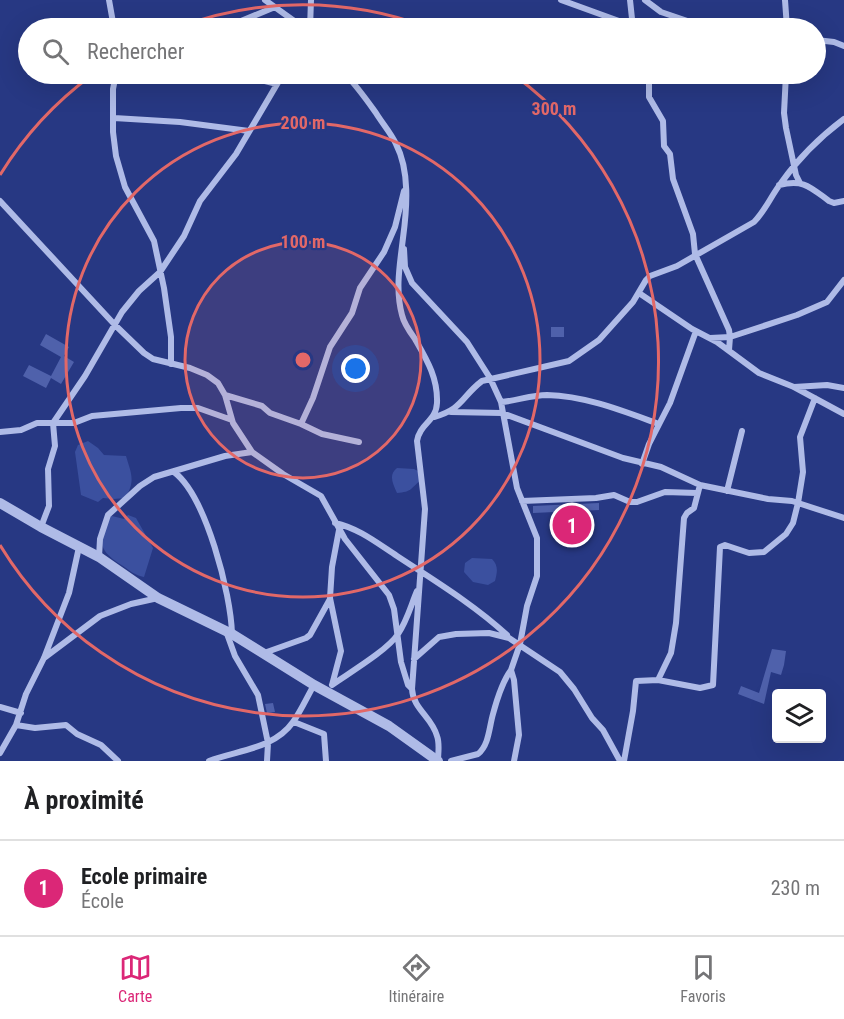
<!DOCTYPE html>
<html lang="fr">
<head>
<meta charset="utf-8">
<style>
	:root { --surface:#fff; --page:#f6f6f6; --text:#202124; --muted:#757577; --line:#e0e0e0; --accent:#db2777 }
	body { margin:0; font-family:"Roboto Condensed",sans-serif; background:var(--page); color:var(--text) }
	.controls { position:absolute; right:18px; bottom:18px; display:grid; overflow:hidden; border-radius:6px; box-shadow:0 6px 24px #0002 }
	.controls button { width:54px; height:54px; display:grid; place-items:center; padding:0; border:0; border-bottom:2px solid var(--line); background:var(--surface); color:var(--text); font:30px sans-serif }
	.you { position:absolute; left:356px; top:369px; width:21px; height:21px; margin:-15px; border:4px solid #fff; border-radius:50%; background:#1a73e8; box-shadow:0 0 0 9px #1a73e833 }
	.badge { display:grid; place-items:center; width:39px; height:39px; border-radius:50%; background:var(--accent); color:#fff; font-size:20px; font-weight:700 }
	.pin { position:absolute; translate:-50% -50%; border:3px solid #fff; box-shadow:0 2px 6px #0006 }
	.list { margin:0; padding:0; list-style:none }
	h2 { display:flex; justify-content:space-between; align-items:center; height:78px; margin:0; padding:0 24px; font-size:26px }
	h2 small { font-size:20px; font-weight:400; color:var(--muted) }
	.list li { display:grid; grid-template-columns:39px 1fr auto; gap:18px; align-items:center; box-sizing:border-box; height:96px; padding:0 24px; border-top:2px solid var(--line) }
	.list b { display:block; font-size:22px; white-space:nowrap }
	.list p { margin:0; font-size:20px; white-space:nowrap; color:var(--muted) }
	.list em { font-size:20px; font-style:normal; color:var(--muted) }
	.icon { flex:none; width:33px; height:33px; fill:none; stroke:currentColor; stroke-width:2; stroke-linecap:round; stroke-linejoin:round }
	.map { position:relative; flex:none; width:844px; height:761px; overflow:hidden }
	.search { position:absolute; background:var(--surface); box-shadow:0 6px 24px #0002; left:18px; right:18px; top:18px; height:66px; display:flex; align-items:center; gap:15px; box-sizing:border-box; padding:0 21px; border-radius:33px; color:var(--muted); font-size:22px }
	.sheet { height:174px; background:var(--surface) }
	nav { display:flex; justify-content:space-around; align-items:center; box-sizing:border-box; height:84px; border-top:2px solid var(--line); background:var(--surface); font-size:16px; color:var(--muted) }
	nav a { display:grid; justify-items:center; gap:3px }
	nav .on { color:var(--accent) }
	.map>svg:first-child { display:block }
	.green { fill:#3b509f }
	.building { fill:#4f61ab }
	.lines { fill:none; stroke-linecap:round; stroke-linejoin:round }
	.minor { stroke:#afbbe7; stroke-width:6 }
	.tertiary { stroke:#afbbe7; stroke-width:10 }
	.ring { fill:none; stroke:#e26868; stroke-width:3 }
	.centre { fill:#e26868; stroke:#273883; stroke-width:3 }
	.ring-label { font-size:18px; text-anchor:middle; font-weight:bold; fill:#e26868; stroke:#273883; stroke-width:4.5; stroke-linejoin:round; paint-order:stroke }
</style>
</head>
<body>
<div class="map">
<svg width="844" height="761" viewBox="0 0 844 761">
	<rect width="100%" height="100%" fill="#273883"/>
	<path class="green" d="M88,441L98,448L104,455L126,456C131,473 136,481 125,498L114,499L103,498L98,502L81,495L75,452L78,445Z
		M397,468L414,469L420,472L421,480C411,488 412,492 397,493C393,484 388,475 397,468Z
		M108,515L124,519L128,515L136,518L153,548L144,577C135,575 130,571 123,566C96,549 100,544 108,515Z
		M472,558L492,559C499,566 497,573 495,581L488,585L473,582L464,572L465,563Z"/>
	<path class="building" d="M551,327H564V337H551Z
		M46,334L69,347L64,356L74,362L61,384L51,378L46,388L23,376L29,365L51,376L61,357L40,345Z
		M599,503V510L533,513V506Z
		M772,649L786,651L784,665L781,675L771,672L764,704L738,694L741,686L759,693Z
		M273,703L275,712L267,713L265,704Z"/>
	<g class="lines">
		<path class="minor" d="M109,0L114,28
			M265,0L304,28
			M561,0L619,21L625,28
			M630,0L633,28
			M645,0L661,12L708,28
			M785,0L787,28
			M230,28L241,21L275,7
			M310,28L311,0
			M816,40L834,42L844,46
			M116,74L113,89V132L116,156L125,187L154,241L164,288L171,337V364
			M248,74L261,80L277,84
			M345,74C357,86 366,99 376,113C382,123 391,133 396,144C410,171 407,208 403,238C400,264 395,289 402,315C404,324 410,332 415,339C427,360 438,378 437,403C436,422 420,423 417,441L425,509L412,689C413,709 432,717 437,736C440,744 438,753 438,761
			M649,74V97L663,121L664,146L670,154L673,179L693,234L695,254L729,330L730,337L729,350
			M786,74L784,113L786,128L796,175L800,183
			M114,118L180,122L249,131
			M779,185C804,179 810,187 829,201L834,203L844,201
			M0,201L115,325L144,353L153,359L190,368L207,375L218,383L225,395L233,423L252,452L283,474L321,496L345,539L389,595L394,609L401,662L408,685L411,688
			M404,249L405,267L412,283L467,342L490,378L501,402L517,488L537,538V576L527,606L520,644L511,670L514,680L519,735L514,761
			M639,293L692,329L717,342L759,373L794,387L844,414
			M710,338L730,337L797,315L827,302L844,280
			M794,387L827,385L844,388
			M225,395L262,406L270,413L301,424
			M501,402C516,401 531,395 547,395C586,396 623,411 659,424
			M451,412L502,413L623,458L661,467L700,485L768,499L792,501L844,518
			M434,417C463,409 461,397 482,381L569,361L599,340L633,302L646,280L650,276L677,266L754,222C765,211 771,196 781,183C798,159 820,137 844,119
			M0,432L21,430L37,423H74L92,416L181,408H198L232,420
			M359,442L322,434L301,424L313,398L330,347L352,313L360,288L384,252L395,227L404,191
			M642,464L649,444L670,403L696,331
			M174,472C206,496 231,594 232,634
			M727,491L742,431
			M522,501L596,498L614,495L630,502H637L665,492L697,493
			M335,523C358,528 377,543 397,556C435,581 473,604 507,635
			M41,527L49,506L48,469L55,446L53,423L85,376L122,312L139,291L160,272L184,236L200,201L236,154L283,74
			M99,557L100,539L108,515L140,486L154,477L225,456L252,452
			M226,631L235,656L258,695L268,743L267,761
			M264,653L306,638L310,635L330,599
			M44,658L100,616L131,604L158,598
			M414,659L439,637L456,634L489,633L509,638L560,672L574,689L592,718L603,730L620,761
			M658,680L671,653L676,623L684,518L687,513L694,508L700,485
			M332,685L341,651L330,598L332,567L339,530
			M332,685C349,673 388,650 398,634C407,621 411,605 417,591
			M0,707L21,713
			M294,722L324,734L326,761
			M16,725L35,728L66,725L77,734L101,745L118,761
			M0,753L16,725L26,694L44,658L69,593L79,547
			M209,761C238,750 274,749 293,722C301,711 307,697 314,685
			M451,761L478,754C489,745 489,728 493,714C497,699 502,682 511,670
			M624,761L633,711L636,681L658,680L700,688L713,685L720,547L725,545L749,553L764,552L786,534L793,523L798,503L803,472L800,437L815,398"/>
		<path class="tertiary" d="M0,503L41,527L99,557L158,598L232,634L314,685L389,726L438,761"/>
	</g>
	<circle cx="303" cy="360" r="118" fill="#e26868" fill-opacity=".12"/>
	<g class="ring">
		<circle cx="303" cy="360" r="118"/>
		<circle cx="303" cy="360" r="237"/>
		<path d="M0 175A355 355 0 0 1 92 75M179 27A355 355 0 0 1 427 27M514 75A355 355 0 1 1 0 545"/>
	</g>
	<circle cx="303" cy="360" r="9" class="centre"/>
	<g class="ring-label">
		<text x="554" y="115">300 m</text>
		<text x="303" y="129">200 m</text>
		<text x="303" y="248">100 m</text>
	</g>
</svg>
<div class="controls">
<button><svg class="icon" aria-label="layers" viewBox="0 0 24 24"><path d="M12 4l9 5-9 5-9-5zM3 14l9 5 9-5"/></svg></button>
</div>
<div class="you"></div>
<div class="pin badge" style="left:572px;top:525px">1</div>
<div class="search"><svg class="icon" aria-label="search" viewBox="0 0 24 24"><circle cx="10" cy="10" r="6"/><path d="M15 15l6 6"/></svg>Rechercher</div>
</div>
<section class="sheet">
<h2>À proximité<small></small></h2>
<ul class="list">
<li><span class="badge">1</span><div><b>Ecole primaire</b><p>École</p></div><em>230 m</em></li>
</ul>
</section>
<nav>
<a class="on"><svg class="icon" aria-label="map" viewBox="0 0 24 24"><path d="M3 6l6-2 6 2 6-2v14l-6 2-6-2-6 2zM9 4v14M15 6v14"/></svg>Carte</a>
<a><svg class="icon" aria-label="directions" viewBox="0 0 24 24"><path d="M12 3l9 9-9 9-9-9zM9 14v-3h6M13 9l2 2-2 2"/></svg>Itinéraire</a>
<a><svg class="icon" aria-label="saved" viewBox="0 0 24 24"><path d="M7 4h10v16l-5-4-5 4z"/></svg>Favoris</a>
</nav>
</body>
</html>
